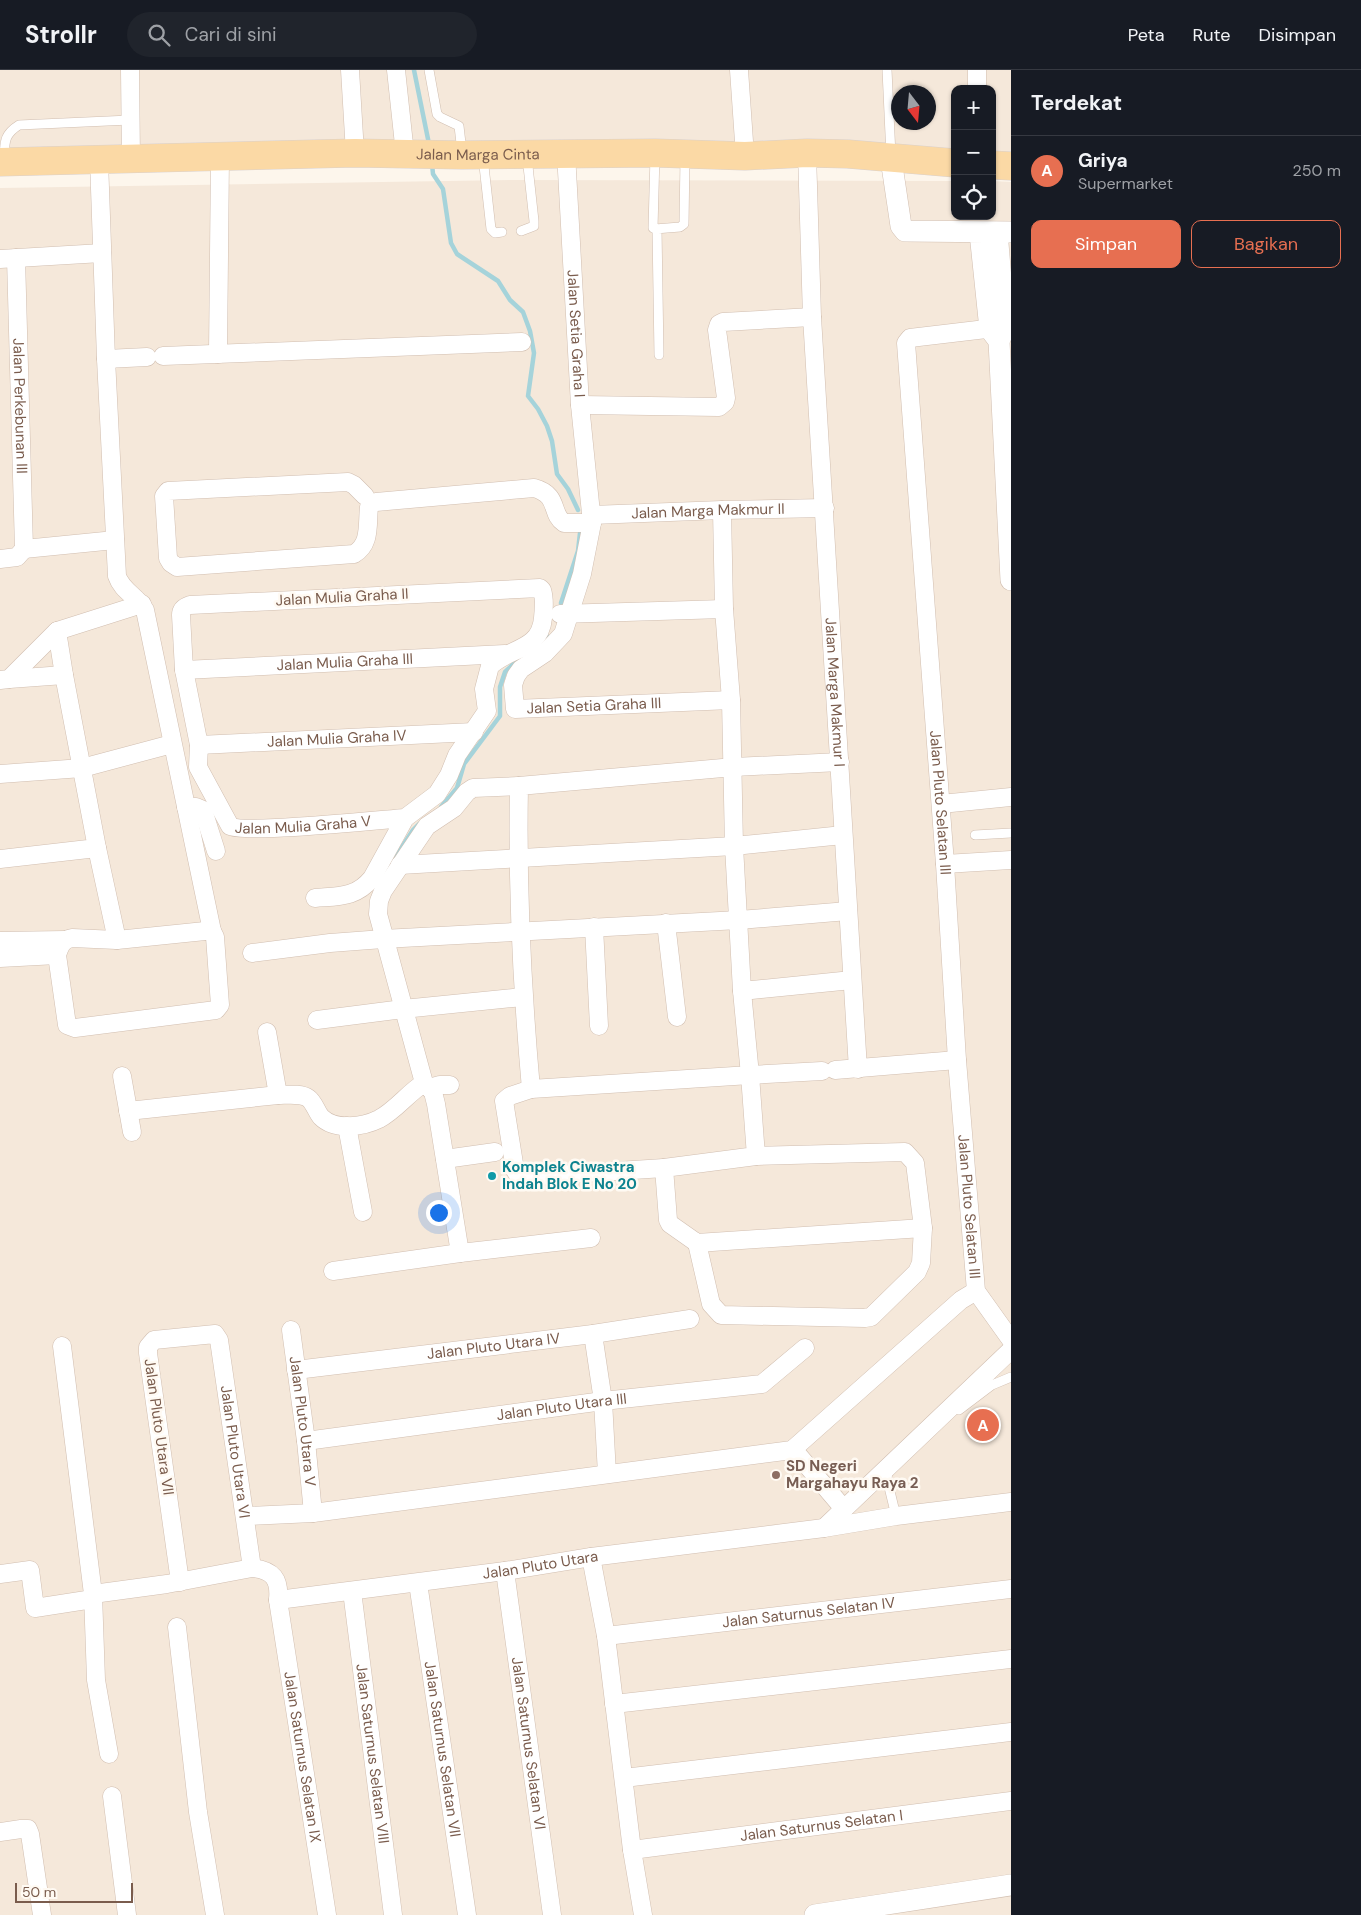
<!DOCTYPE html>
<html lang="id">
<head>
<meta charset="utf-8">
<style>
	:root { --surface:#171b24; --page:#20242c; --text:#f1f3f6; --muted:#9ea1a6; --line:#363941; --accent:#e76f51 }
	body { margin:0; font-family:"DM Sans",sans-serif; background:var(--page); color:var(--text) }
	.controls { position:absolute; right:15px; top:15px; display:grid; overflow:hidden; border-radius:10px; box-shadow:0 1px 4px #0004 }
	.controls button { width:45px; height:45px; display:grid; place-items:center; padding:0; border:0; border-bottom:1px solid var(--line); background:var(--surface); color:var(--text); font:25px sans-serif }
	.compass { position:absolute; left:891px; top:15px; width:45px; height:45px; border-radius:50%; background:var(--surface); box-shadow:0 1px 4px #0004; rotate:164deg }
	.scale { position:absolute; left:15px; bottom:12px; width:118px; box-sizing:border-box; padding-left:5px; border:2px solid #7a5c4d; border-top:0; font-size:14px; line-height:18px; white-space:nowrap; color:#7a5c4d; -webkit-text-stroke:4px #fffaf3; paint-order:stroke }
	.you { position:absolute; left:438px; top:1142px; width:18px; height:18px; margin:-12px; border:4px solid #fff; border-radius:50%; background:#1a73e8; box-shadow:0 0 0 8px #1a73e833 }
	.badge { display:grid; place-items:center; width:32px; height:32px; border-radius:50%; background:var(--accent); color:#fff; font-size:16px; font-weight:700 }
	.pin { position:absolute; translate:-50% -50%; border:2px solid #fff; box-shadow:0 1px 5px #0006 }
	.list { margin:0; padding:0; list-style:none }
	h2 { display:flex; justify-content:space-between; align-items:center; height:65px; margin:0; padding:0 20px; font-size:21px }
	h2 small { font-size:16px; font-weight:400; color:var(--muted) }
	.list li { display:grid; grid-template-columns:32px 1fr auto; gap:15px; align-items:center; box-sizing:border-box; height:70px; padding:0 20px; border-top:1px solid var(--line) }
	.list b { display:block; font-size:19px; white-space:nowrap }
	.list p { margin:0; font-size:16px; white-space:nowrap; color:var(--muted) }
	.list em { font-size:16px; font-style:normal; color:var(--muted) }
	.actions { display:flex; gap:10px; padding:15px 20px }
	.actions a { flex:1; padding:11px 0; border:1px solid var(--accent); border-radius:10px; text-align:center; font-size:18px; color:var(--accent) }
	.actions .main { background:var(--accent); color:#fff }
	.icon { flex:none; width:28px; height:28px; fill:none; stroke:currentColor; stroke-width:2; stroke-linecap:round; stroke-linejoin:round }
	.map { position:relative; flex:none; width:1011px; height:1845px; overflow:hidden }
	header { display:flex; align-items:center; gap:30px; box-sizing:border-box; height:70px; padding:0 25px; background:var(--surface); border-bottom:1px solid var(--line) }
	header strong { font-size:24px }
	nav { display:flex; gap:28px; margin-inline-start:auto; font-size:18px }
	.search { width:350px; height:45px; background:var(--page); display:flex; align-items:center; gap:12px; box-sizing:border-box; padding:0 18px; border-radius:28px; color:var(--muted); font-size:19px }
	main { display:flex }
	aside { flex:1; background:var(--surface) }
	.map>svg:first-child { display:block }
	.residential { fill:#f5e8da; fill-rule:evenodd }
	.lines { fill:none; stroke-linecap:round; stroke-linejoin:round }
	.stream { stroke:#a5d3da; stroke-width:4.5 }
	.service-casing { stroke:#d1beb0; stroke-width:10 }
	.minor-casing { stroke:#d1beb0; stroke-width:19 }
	.tertiary-casing { stroke:#d1beb0; stroke-width:22 }
	.primary-casing { stroke:#dad1cd; stroke-width:29 }
	.service { stroke:#fff; stroke-width:9 }
	.minor { stroke:#fff; stroke-width:18 }
	.tertiary { stroke:#fff; stroke-width:21 }
	.primary { stroke:#fbd9a5; stroke-width:28 }
	.culture-dot { fill:#0f9aa8; stroke:#fffaf3; stroke-width:2 }
	.education-dot { fill:#8d6e63; stroke:#fffaf3; stroke-width:2 }
	.labels { text-anchor:middle; stroke-width:5; stroke-linejoin:round; paint-order:stroke }
	.street-label { font-size:15px; fill:#7a5c4d; stroke:#fffaf3 }
	.culture-label { font-size:15px; font-weight:bold; fill:#0d838f; stroke:#fffaf3; text-anchor:start }
	.education-label { font-size:15px; font-weight:bold; fill:#785e54; stroke:#fffaf3; text-anchor:start }
</style>
</head>
<body>
<header>
<strong>Strollr</strong>
<div class="search"><svg class="icon" aria-label="search" viewBox="0 0 24 24"><circle cx="10" cy="10" r="6"/><path d="M15 15l6 6"/></svg>Cari di sini</div>
<nav><a>Peta</a><a>Rute</a><a>Disimpan</a></nav>
</header>
<main>
<div class="map">
<svg width="1011" height="1845" viewBox="0 0 1011 1845">
	<rect width="100%" height="100%" fill="#fdf6ec"/>
	<path class="residential" d="M0,0H1011V86L992,85V19H955V84H0ZM898,22H928V52H898Z
		M511,110L955,111V146H992V111L1011,112V1845H0V118Z"/>
	<g class="lines">
		<path class="stream" d="M414,0L429,74
			M432,94L433,104L443,119L451,173L457,184L498,211L510,230L523,242L530,261L534,283L528,326L538,339L547,356L552,371L557,404L568,419L578,440
			M561,533L578,481L580,463
			M540,575L548,567
			M441,737L457,718L464,694L500,646V617L505,602L521,587
			M384,805L413,760L419,754"/>
		<defs>
			<path id="service" d="M429,0L437,44L440,47L459,56L462,82
				M887,0L891,86
				M655,85L653,158L655,159L680,157L684,154L685,87
				M483,87L491,159L495,163L502,162
				M4,90C5,73 3,65 19,55L130,50
				M657,159L659,285
				M521,161L534,156V151L527,87
				M975,765L1011,763
				M959,1340L992,1315L1011,1307
				M888,1401L887,1409L896,1446"/>
			<g id="minor">
				<path d="M130,0L131,89"/>
				<path d="M350,0L355,83"/>
				<path d="M396,0L405,84"/>
				<path d="M739,0L745,86"/>
				<path d="M977,0V19"/>
				<path id="s1" d="M566,83L580,335L592,453L582,504L563,564L545,583L521,599L516,606L513,615L515,639L731,630"/>
				<path id="s2" d="M807,83L812,247L858,999"/>
				<path d="M99,90L106,289L117,506C122,521 137,526 145,540L212,861"/>
				<path id="s3" d="M16,188L24,479"/>
				<path d="M0,189L102,183"/>
				<path id="s4" d="M1003,257L910,268L906,273L945,794L957,990L976,1221L1011,1270"/>
				<path d="M218,284L220,87"/>
				<path d="M163,286L522,272"/>
				<path d="M106,289L147,287"/>
				<path d="M580,335L719,337L725,332L726,328L717,260L719,254L723,252L812,247"/>
				<path d="M365,426L354,415L348,412L168,421L164,426L168,488L171,493L177,497L354,484C371,474 367,455 369,437"/>
				<path d="M376,432L534,418C560,425 550,444 564,453H592"/>
				<path d="M722,440L724,539L731,630L734,776L742,921L852,910"/>
				<path id="s5" d="M592,445L722,440L825,438"/>
				<path d="M24,479L115,470"/>
				<path d="M0,489L17,487L24,479"/>
				<path d="M560,544L724,539"/>
				<path id="s6" d="M184,600L505,584"/>
				<path d="M9,609L64,605"/>
				<path d="M0,610L9,609L57,561L142,534"/>
				<path id="s7" d="M199,675L474,662"/>
				<path d="M0,704L82,698L172,674"/>
				<path d="M941,734L1011,727"/>
				<path d="M186,737H196L203,740L216,781"/>
				<path d="M97,778L117,870"/>
				<path d="M0,789L97,778L64,605L57,561"/>
				<path d="M945,794L1011,790"/>
				<path d="M400,795L734,776L843,765"/>
				<path id="s8" d="M315,828C338,826 356,828 372,808L405,748L437,724L449,705L457,685L487,641L484,619L490,596C510,577 540,581 543,548C544,539 545,529 542,520L540,518L190,535C184,537 181,539 181,545L184,600L199,675L198,697L230,756C244,764 379,750 405,748"/>
				<path d="M666,853L677,947"/>
				<path d="M594,857L599,956"/>
				<path d="M205,861H212L215,867L220,935L216,940L75,958L67,955L57,885C60,876 62,870 72,868L117,870Z"/>
				<path d="M0,871L65,870"/>
				<path d="M252,883L330,873L383,869L739,850L848,841"/>
				<path d="M0,888L57,885"/>
				<path d="M742,921L750,1005L531,1019C522,918 517,817 519,716L734,697L840,692"/>
				<path d="M317,950L403,939L523,927"/>
				<path d="M267,962L278,1025"/>
				<path d="M835,1000L957,990"/>
				<path d="M822,1001L750,1005L756,1086L664,1098L668,1150L670,1154L697,1173L923,1158"/>
				<path d="M122,1006L132,1062"/>
				<path d="M424,1013L433,1022L436,1034L460,1183"/>
				<path d="M429,1018L440,1015H450"/>
				<path d="M531,1019L510,1026L504,1031L515,1100L518,1105L524,1107L664,1098"/>
				<path d="M128,1041L278,1025C286,1025 301,1023 308,1028C314,1032 316,1041 321,1047C335,1061 363,1057 379,1049C396,1040 408,1023 424,1013L378,844L379,831L383,821L427,756L454,738L467,722L473,718L519,716"/>
				<path d="M347,1056L363,1142"/>
				<path d="M445,1089L495,1082"/>
				<path d="M697,1173L711,1234L721,1245L865,1248L871,1247L917,1202L921,1193L923,1158L915,1093L905,1082L756,1086"/>
				<path d="M333,1201L460,1183L591,1168"/>
				<path id="s9" d="M291,1260L306,1371L313,1443"/>
				<path d="M593,1264L603,1331L607,1404"/>
				<path d="M62,1276L93,1524L96,1610L109,1684"/>
				<path id="s10" d="M296,1300L593,1264L690,1249"/>
				<path id="s11" d="M306,1371L603,1331L762,1314L805,1278"/>
				<path d="M793,1379L844,1439"/>
				<path d="M246,1446L313,1443L792,1380L961,1230L976,1221"/>
				<path d="M824,1458L1011,1280"/>
				<path d="M591,1487L606,1566L632,1780L643,1845"/>
				<path id="s12" d="M505,1501L552,1845"/>
				<path d="M0,1504L30,1500L35,1538L93,1529"/>
				<path id="s13" d="M180,1512L148,1283V1277L154,1270L215,1264L219,1270L252,1498"/>
				<path id="s14" d="M418,1513L467,1845"/>
				<path id="s15" d="M352,1521L393,1845"/>
				<path id="s16" d="M93,1524L167,1514L252,1498C273,1500 280,1509 278,1530L505,1501L591,1487L824,1458L896,1446L1011,1432"/>
				<path id="s17" d="M278,1530L327,1845"/>
				<path d="M177,1557L198,1742L215,1845"/>
				<path id="s18" d="M606,1566L1011,1519"/>
				<path d="M614,1634L1011,1589"/>
				<path d="M624,1708L1011,1662"/>
				<path d="M112,1726L127,1845"/>
				<path d="M0,1762L21,1759H28L30,1764L42,1845"/>
				<path id="s19" d="M632,1780L1011,1731"/>
			</g>
			<path id="tertiary" d="M891,89L901,156L905,161L1011,162
				M997,162L1005,257L999,271L1011,510
				M980,163L990,259L999,271
				M815,1845L1011,1815"/>
			<g id="primary">
				<path id="s20" d="M0,92L355,83L462,85L655,83L745,86L807,83L848,84L955,93"/>
				<path d="M992,95L1011,96"/>
			</g>
		</defs>
		<use href="#service" class="service-casing"/>
		<use href="#minor" class="minor-casing"/>
		<use href="#tertiary" class="tertiary-casing"/>
		<use href="#primary" class="primary-casing"/>
		<use href="#service" class="service"/>
		<use href="#minor" class="minor"/>
		<use href="#tertiary" class="tertiary"/>
		<use href="#primary" class="primary"/>
	</g>
	<circle class="culture-dot" cx="492" cy="1106" r="5"/>
	<circle class="education-dot" cx="776" cy="1405" r="5"/>
	<g class="labels">
		<g class="street-label">
			<text dy="5" stroke="none"><textPath href="#s20" startOffset="478">Jalan Marga Cinta</textPath></text>
			<text dy="5" stroke="none"><textPath href="#s1" startOffset="181">Jalan Setia Graha I</textPath></text>
			<text dy="5" stroke="none"><textPath href="#s3" startOffset="148">Jalan Perkebunan III</textPath></text>
			<text dy="5" stroke="none"><textPath href="#s5" startOffset="116">Jalan Marga Makmur II</textPath></text>
			<text transform="translate(342 527) rotate(-3)" y="5">Jalan Mulia Graha II</text>
			<text dy="5" stroke="none"><textPath href="#s6" startOffset="161">Jalan Mulia Graha III</textPath></text>
			<text dy="5" stroke="none"><textPath href="#s2" startOffset="540">Jalan Marga Makmur I</textPath></text>
			<text dy="5" stroke="none"><textPath href="#s1" startOffset="662">Jalan Setia Graha III</textPath></text>
			<text dy="5" stroke="none"><textPath href="#s7" startOffset="138">Jalan Mulia Graha IV</textPath></text>
			<text dy="5" stroke="none"><textPath href="#s4" startOffset="561">Jalan Pluto Selatan III</textPath></text>
			<text dy="5" stroke="none"><textPath href="#s8" startOffset="1080">Jalan Mulia Graha V</textPath></text>
			<text dy="5" stroke="none"><textPath href="#s4" startOffset="966">Jalan Pluto Selatan III</textPath></text>
			<text dy="5" stroke="none"><textPath href="#s10" startOffset="199">Jalan Pluto Utara IV</textPath></text>
			<text dy="5" stroke="none"><textPath href="#s11" startOffset="258">Jalan Pluto Utara III</textPath></text>
			<text dy="5" stroke="none"><textPath href="#s9" startOffset="92">Jalan Pluto Utara V</textPath></text>
			<text transform="translate(159 1357) rotate(82)" y="5">Jalan Pluto Utara VII</text>
			<text dy="5" stroke="none"><textPath href="#s13" startOffset="428">Jalan Pluto Utara VI</textPath></text>
			<text dy="5" stroke="none"><textPath href="#s16" startOffset="474">Jalan Pluto Utara</textPath></text>
			<text dy="5" stroke="none"><textPath href="#s18" startOffset="204">Jalan Saturnus Selatan IV</textPath></text>
			<text dy="5" stroke="none"><textPath href="#s12" startOffset="174">Jalan Saturnus Selatan VI</textPath></text>
			<text dy="5" stroke="none"><textPath href="#s14" startOffset="168">Jalan Saturnus Selatan VII</textPath></text>
			<text dy="5" stroke="none"><textPath href="#s15" startOffset="164">Jalan Saturnus Selatan VIII</textPath></text>
			<text dy="5" stroke="none"><textPath href="#s17" startOffset="159">Jalan Saturnus Selatan IX</textPath></text>
			<text dy="5" stroke="none"><textPath href="#s19" startOffset="191">Jalan Saturnus Selatan I</textPath></text>
		</g>
		<g class="culture-label">
			<text x="502" y="1102">Komplek Ciwastra<tspan x="502" dy="17">Indah Blok E No 20</tspan></text>
		</g>
		<g class="education-label">
			<text x="786" y="1401">SD Negeri<tspan x="786" dy="17">Margahayu Raya 2</tspan></text>
		</g>
	</g>
</svg>
<div class="controls">
<button>+</button>
<button>−</button>
<button><svg class="icon" aria-label="locate" viewBox="0 0 24 24"><circle cx="12" cy="12" r="6"/><path d="M12 2v4M12 18v4M2 12h4M18 12h4"/></svg></button>
</div>
<svg class="compass" viewBox="-18 -18 36 36"><path d="M0-13l5 13h-10z" fill="#e53935"/><path d="M0 13l5-13h-10z" fill="#9ea1a6"/></svg>
<div class="scale">50 m</div>
<div class="you"></div>
<div class="pin badge" style="left:983px;top:1355px">A</div>
</div>
<aside>
<h2>Terdekat<small></small></h2>
<ul class="list">
<li><span class="badge">A</span><div><b>Griya</b><p>Supermarket</p></div><em>250 m</em></li>
</ul>
<div class="actions"><a class="main">Simpan</a><a>Bagikan</a></div>
</aside>
</main>
</body>
</html>
